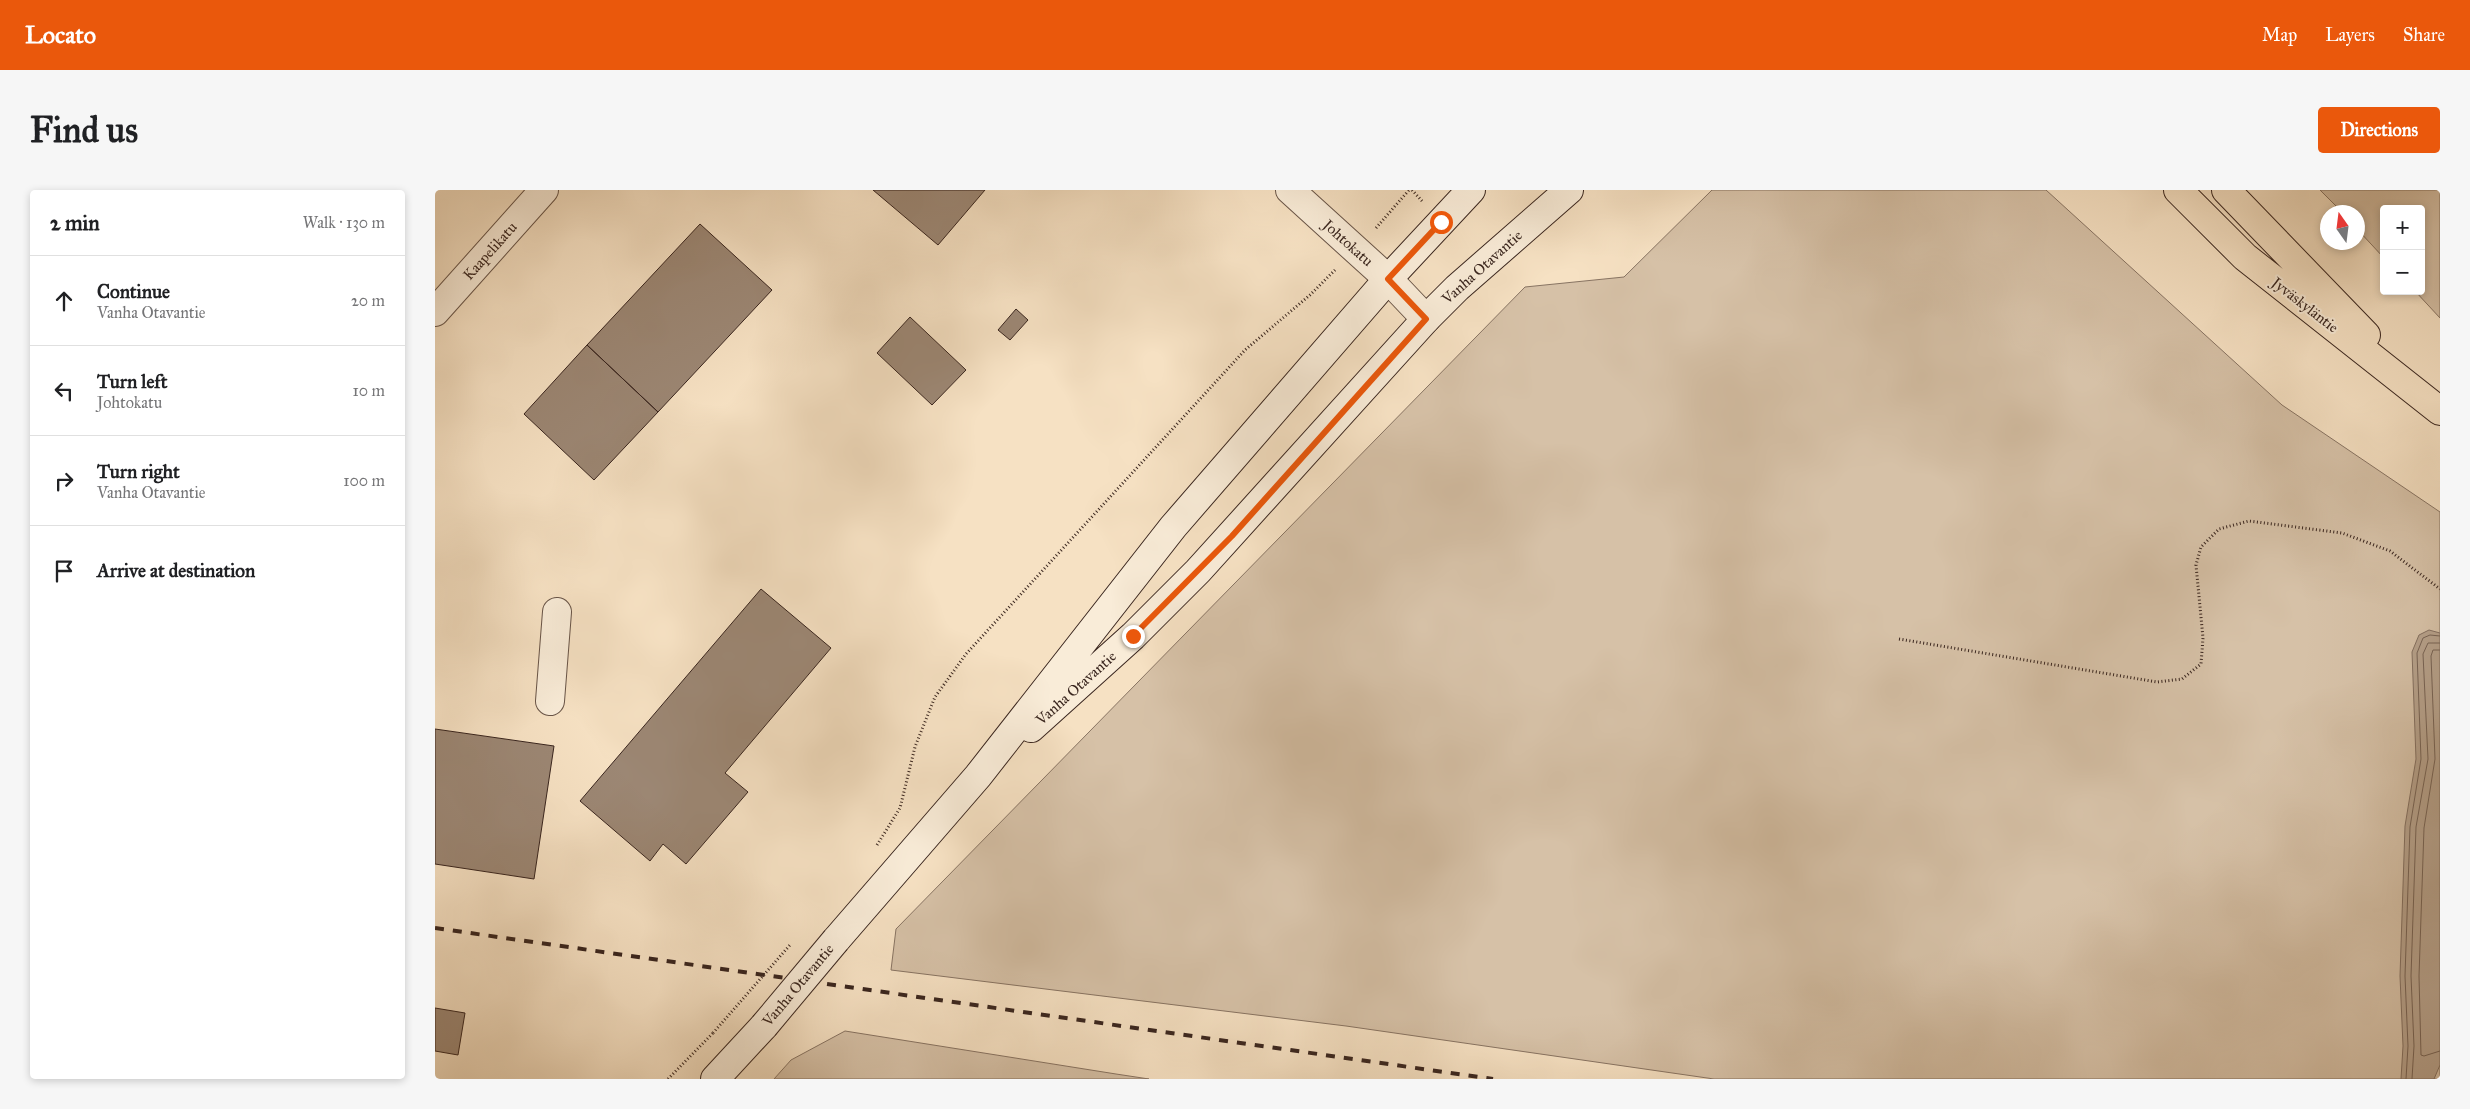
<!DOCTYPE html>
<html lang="en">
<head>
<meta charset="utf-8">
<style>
	:root { --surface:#fff; --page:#f6f6f6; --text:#202124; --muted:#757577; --line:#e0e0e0; --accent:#ea580c }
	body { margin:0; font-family:"IM FELL Great Primer",serif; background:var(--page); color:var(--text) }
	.controls { position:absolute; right:15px; top:15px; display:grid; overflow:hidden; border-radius:5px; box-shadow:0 2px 8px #0003 }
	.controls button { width:45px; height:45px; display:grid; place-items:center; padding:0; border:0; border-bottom:1px solid var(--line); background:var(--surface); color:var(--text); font:25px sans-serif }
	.compass { position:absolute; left:1885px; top:15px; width:45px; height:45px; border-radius:50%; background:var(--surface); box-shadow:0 2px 8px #0003; rotate:346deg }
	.stop { position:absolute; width:15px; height:15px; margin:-11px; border:4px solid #ea580c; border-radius:50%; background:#fff }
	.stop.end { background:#ea580c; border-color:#fff; box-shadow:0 1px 5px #0008 }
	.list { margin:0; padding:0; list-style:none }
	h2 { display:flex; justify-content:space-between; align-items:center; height:65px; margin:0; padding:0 20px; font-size:21px }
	h2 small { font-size:16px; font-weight:400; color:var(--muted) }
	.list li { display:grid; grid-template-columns:32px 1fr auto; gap:15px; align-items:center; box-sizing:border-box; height:90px; padding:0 20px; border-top:1px solid var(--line) }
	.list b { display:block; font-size:19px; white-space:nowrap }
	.list p { margin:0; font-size:16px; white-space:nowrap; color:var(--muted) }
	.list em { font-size:16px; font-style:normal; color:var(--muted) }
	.icon { flex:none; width:28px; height:28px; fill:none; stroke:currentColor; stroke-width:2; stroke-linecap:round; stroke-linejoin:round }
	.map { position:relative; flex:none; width:2005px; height:889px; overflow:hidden; border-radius:5px }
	header { display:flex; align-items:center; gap:30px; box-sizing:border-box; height:70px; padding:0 25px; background:var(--accent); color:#fff }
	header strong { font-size:24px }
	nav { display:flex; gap:28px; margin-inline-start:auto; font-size:18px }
	.intro { display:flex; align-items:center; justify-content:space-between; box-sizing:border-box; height:120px; padding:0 30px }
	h1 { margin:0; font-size:35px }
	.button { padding:12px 22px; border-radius:5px; background:var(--accent); color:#fff; font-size:18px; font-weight:700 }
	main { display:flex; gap:30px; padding:0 30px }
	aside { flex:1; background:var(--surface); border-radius:5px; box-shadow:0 2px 8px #0003 }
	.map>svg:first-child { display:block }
	.green { fill:#d6c1a7; stroke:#887463 }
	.water { fill:#b6a18b; stroke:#847060 }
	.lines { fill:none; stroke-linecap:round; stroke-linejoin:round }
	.shore { stroke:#786455; stroke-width:1 }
	.building { fill:#9c8774; stroke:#3a261f }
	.street-casing { stroke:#695548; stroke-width:30 }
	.secondary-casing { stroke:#3a261f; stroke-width:30 }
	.highway-casing { stroke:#3a261f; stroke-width:30 }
	.path { stroke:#3a261f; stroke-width:3; stroke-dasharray:1 2.5; stroke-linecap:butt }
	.street { stroke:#f9ecd8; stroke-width:28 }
	.secondary { stroke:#f9ecd8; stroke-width:28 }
	.highway { stroke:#f6e1c3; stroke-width:28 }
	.rail { stroke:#3a261f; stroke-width:4; stroke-dasharray:9 9; stroke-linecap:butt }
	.secondary-bridge-casing { stroke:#3a261f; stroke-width:30; stroke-linecap:butt }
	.path-bridge { stroke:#3a261f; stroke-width:3; stroke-dasharray:1 2.5; stroke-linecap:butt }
	.secondary-bridge { stroke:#f9ecd8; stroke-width:28 }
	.route { stroke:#ea580c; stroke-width:6 }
	.labels { text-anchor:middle; stroke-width:4; stroke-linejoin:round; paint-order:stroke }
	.street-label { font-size:15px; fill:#3a261f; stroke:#f9ecd8 }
</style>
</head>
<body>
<header>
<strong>Locato</strong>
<nav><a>Map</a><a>Layers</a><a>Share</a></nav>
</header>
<div class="intro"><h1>Find us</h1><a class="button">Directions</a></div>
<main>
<aside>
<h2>2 min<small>Walk · 130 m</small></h2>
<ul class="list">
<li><svg class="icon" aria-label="ahead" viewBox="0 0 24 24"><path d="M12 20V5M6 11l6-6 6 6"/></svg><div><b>Continue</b><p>Vanha Otavantie</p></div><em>20 m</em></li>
<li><svg class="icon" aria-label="left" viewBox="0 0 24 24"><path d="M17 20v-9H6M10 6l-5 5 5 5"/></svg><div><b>Turn left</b><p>Johtokatu</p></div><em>10 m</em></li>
<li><svg class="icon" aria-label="right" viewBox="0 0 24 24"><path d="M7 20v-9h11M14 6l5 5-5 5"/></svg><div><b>Turn right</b><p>Vanha Otavantie</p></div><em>100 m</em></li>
<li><svg class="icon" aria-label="arrive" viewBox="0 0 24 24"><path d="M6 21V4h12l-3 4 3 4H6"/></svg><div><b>Arrive at destination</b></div></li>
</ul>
</aside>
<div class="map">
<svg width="2005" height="889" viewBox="0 0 2005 889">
	<rect width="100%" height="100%" fill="#f6e1c3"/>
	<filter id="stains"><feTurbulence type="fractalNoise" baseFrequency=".004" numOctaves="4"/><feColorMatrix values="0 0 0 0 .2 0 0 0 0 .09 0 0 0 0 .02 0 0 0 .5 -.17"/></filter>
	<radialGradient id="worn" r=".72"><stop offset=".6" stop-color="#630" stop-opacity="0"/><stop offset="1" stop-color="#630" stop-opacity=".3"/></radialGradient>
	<path class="green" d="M1277,0H1611L1847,215L2005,322V889H1279L911,836L456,780L461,739L1090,97L1189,87Z
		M1885,0H2005V128L1980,101H1986V19H1949V68L1923,40L1922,22H1907Z
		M410,841L681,884L714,889H339L356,870Z"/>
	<path class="water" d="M1994,440L2005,443V875L1999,889H1966L1968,856L1965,786L1970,636L1981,569L1977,462L1984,445Z"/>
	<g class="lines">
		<path class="shore" d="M2005,460H1998L1996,466L2000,569L1989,638L1984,786L1986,865L1989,866L2005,861
			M1971,889L1973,856L1970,786L1975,637L1986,569L1982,463L1988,448L1995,445L2005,446
			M1977,889L1979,856L1976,786L1981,637L1993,569L1988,464L1993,453H2005"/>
	</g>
	<path class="building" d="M438,0H550L503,55Z
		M265,34L337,100L223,222L152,155Z
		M581,119L593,130L575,150L563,140Z
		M475,127L531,180L497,215L442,163Z
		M152,155L223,222L159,290L89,224Z
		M326,399L396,458L290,583L313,602L251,674L228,654L215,671L145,611Z
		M0,539L119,556L99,689L0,674Z
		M0,818L30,823L23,865L0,861Z"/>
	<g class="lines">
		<defs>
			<path id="street" d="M855,0L953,89L991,129
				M0,122L109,0
				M115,511L122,422"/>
			<path id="secondary" d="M596,538L698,446L763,381L991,129L1022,98L1134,0
				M401,750L543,586L738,337L953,89L1036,0
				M280,889L329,836"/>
			<path id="highway" d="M1743,0L1810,67L2005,221
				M1791,0L1931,145"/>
		</defs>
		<use href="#street" class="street-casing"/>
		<use href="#secondary" class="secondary-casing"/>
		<use href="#highway" class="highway-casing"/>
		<path class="path" d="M977,0L987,11
			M941,38L974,0
			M1464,449L1722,492L1747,489L1766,474L1768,448L1761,375L1766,357L1784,339L1814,331L1907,343L1955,361L2005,399
			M442,655L465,618L480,557L500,507L531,464L810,160L875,105L900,80
			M233,889L278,843"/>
		<use href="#street" class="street"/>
		<use href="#secondary" class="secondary"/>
		<use href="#highway" class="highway"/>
		<path class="rail" d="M0,738L1058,889"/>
		<defs>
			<path id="secondary-bridge" d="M329,836L401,750"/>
		</defs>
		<use href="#secondary-bridge" class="secondary-bridge-casing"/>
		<path class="path-bridge" d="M278,843L355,755"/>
		<use href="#secondary-bridge" class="secondary-bridge"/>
	</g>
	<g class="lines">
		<path class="route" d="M698,446L797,346L991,129L953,89L1006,32"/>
	</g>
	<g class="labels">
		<g class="street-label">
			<text transform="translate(913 53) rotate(42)" y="5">Johtokatu</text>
			<text transform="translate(55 61) rotate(-48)" y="5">Kaapelikatu</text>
			<text transform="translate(1047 77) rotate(-42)" y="5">Vanha Otavantie</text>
			<text transform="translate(1870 115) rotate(38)" y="5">Jyväskyläntie</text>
			<text transform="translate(641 498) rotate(-42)" y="5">Vanha Otavantie</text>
			<text transform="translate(363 795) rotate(-50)" y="5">Vanha Otavantie</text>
		</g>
	</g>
	<rect width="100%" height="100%" filter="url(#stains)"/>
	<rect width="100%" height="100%" fill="url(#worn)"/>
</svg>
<div class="controls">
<button>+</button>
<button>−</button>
</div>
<svg class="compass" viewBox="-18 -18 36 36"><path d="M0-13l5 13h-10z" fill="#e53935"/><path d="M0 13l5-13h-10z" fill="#757577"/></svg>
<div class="stop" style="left:1006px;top:32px"></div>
<div class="stop end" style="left:698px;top:446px"></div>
</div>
</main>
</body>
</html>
